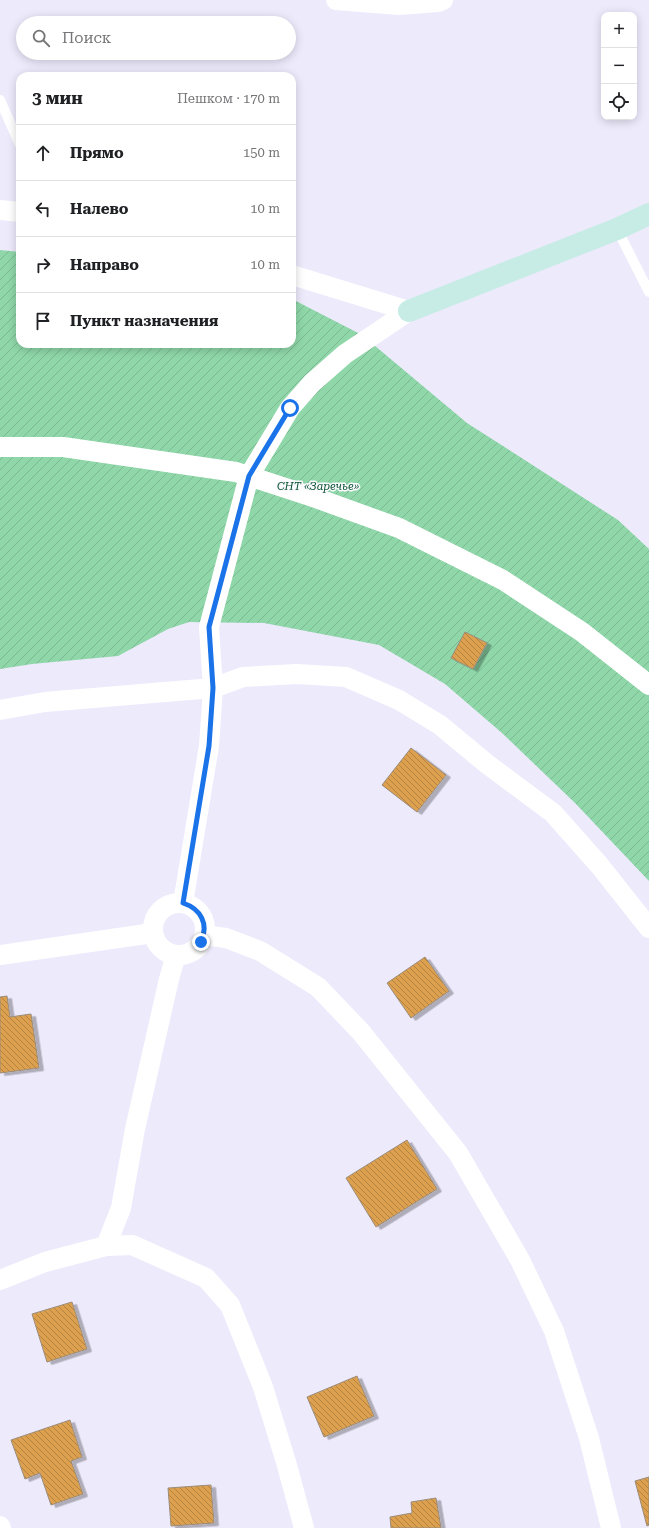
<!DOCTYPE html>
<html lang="ru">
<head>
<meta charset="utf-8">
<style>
	:root { --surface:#fff; --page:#f2f2f2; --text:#202124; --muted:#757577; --line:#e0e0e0 }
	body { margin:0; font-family:"Roboto Serif",serif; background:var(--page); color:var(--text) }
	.controls { position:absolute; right:12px; top:12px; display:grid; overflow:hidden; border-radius:8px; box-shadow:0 2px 10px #0003 }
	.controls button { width:36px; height:36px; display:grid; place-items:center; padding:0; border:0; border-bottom:1px solid var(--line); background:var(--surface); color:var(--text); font:20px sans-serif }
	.stop { position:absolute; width:12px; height:12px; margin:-9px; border:3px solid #1a73e8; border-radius:50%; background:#fff }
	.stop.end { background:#1a73e8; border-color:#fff; box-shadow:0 1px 4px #0008 }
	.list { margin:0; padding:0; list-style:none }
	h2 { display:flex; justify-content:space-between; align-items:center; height:52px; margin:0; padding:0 16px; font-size:17px }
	h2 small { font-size:13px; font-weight:400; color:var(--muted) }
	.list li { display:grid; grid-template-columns:26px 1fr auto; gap:12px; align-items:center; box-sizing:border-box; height:56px; padding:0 16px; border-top:1px solid var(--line) }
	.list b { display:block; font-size:15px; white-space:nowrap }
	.list em { font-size:13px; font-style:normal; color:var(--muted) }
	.icon { flex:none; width:22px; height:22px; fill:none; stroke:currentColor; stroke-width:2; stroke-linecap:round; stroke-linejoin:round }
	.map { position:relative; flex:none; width:649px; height:1528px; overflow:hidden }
	.search { position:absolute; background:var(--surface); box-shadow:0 2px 10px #0003; left:16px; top:16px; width:280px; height:44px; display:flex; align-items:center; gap:10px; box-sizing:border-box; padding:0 14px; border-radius:22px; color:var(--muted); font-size:15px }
	.panel { position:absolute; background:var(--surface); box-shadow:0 2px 10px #0003; left:16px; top:72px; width:280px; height:276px; border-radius:12px }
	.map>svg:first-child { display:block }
	.garden { fill:url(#garden-furrows) }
	.building { fill:url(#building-back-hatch); stroke:#9b8c7b; filter:url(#shadow) }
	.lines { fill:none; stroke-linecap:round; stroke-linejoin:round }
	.lane { stroke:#fff; stroke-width:10 }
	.street { stroke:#fff; stroke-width:20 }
	.secondary { stroke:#c7ece5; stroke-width:22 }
	.route { stroke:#1a73e8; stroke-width:5 }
	.labels { text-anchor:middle; stroke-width:3; stroke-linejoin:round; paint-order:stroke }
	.park-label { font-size:11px; font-style:italic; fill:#06512d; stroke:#faf9fe }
</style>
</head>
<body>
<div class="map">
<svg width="649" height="1528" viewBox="0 0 649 1528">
	<defs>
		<pattern id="garden-furrows" width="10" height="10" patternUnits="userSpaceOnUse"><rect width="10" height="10" fill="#8fd7a9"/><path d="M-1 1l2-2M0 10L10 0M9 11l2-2" fill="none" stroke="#7cb992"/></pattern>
		<pattern id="building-back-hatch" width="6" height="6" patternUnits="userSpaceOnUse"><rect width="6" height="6" fill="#dca050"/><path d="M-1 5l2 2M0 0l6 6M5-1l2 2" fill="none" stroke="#b38343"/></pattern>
		<filter id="shadow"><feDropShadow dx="4.5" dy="2.5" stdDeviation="0" flood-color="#0004"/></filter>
	</defs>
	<rect width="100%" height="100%" fill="#edeafc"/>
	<path class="garden" d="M0,250L20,252V344H292V299L362,335L467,423L618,520L649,549V881L575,803L502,733L445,684L379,645L264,623L189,622L168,629L118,656L32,664L0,669Z"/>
	<path class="building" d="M465,632L487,643L473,669L451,658Z
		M411,748L446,775L417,812L382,785Z
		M425,957L449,991L411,1018L387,983Z
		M7,996L10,1017L31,1014L39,1068L0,1073V997Z
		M407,1140L437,1189L376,1227L346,1178Z
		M72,1302L87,1349L47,1362L32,1314Z
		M357,1376L374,1416L324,1437L307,1397Z
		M70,1420L82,1457L71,1461L83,1494L51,1505L40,1473L25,1479L11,1440Z
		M649,1477V1525L647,1526L635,1481Z
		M211,1485L214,1523L171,1526L168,1488Z
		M436,1498L441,1528H391L390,1517L412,1513L411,1502Z"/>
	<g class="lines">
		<path class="lane" d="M0,100L20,145
			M617,229L649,292"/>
		<path class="street" d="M336,0L399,5L438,2L443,0
			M0,210L20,212
			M292,275L409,311
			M0,447H63L236,472L313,497L399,528L503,580L582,632L649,685
			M0,710L45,702L213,688L243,677L297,674L346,677L399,700L440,725L487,764L553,813L600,866L649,928
			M183,903L209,746L213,688L209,627L249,476L290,408L312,383L345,354L409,311
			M153 929a26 26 0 1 1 52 0a26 26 0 1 1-52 0Z
			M204,935L226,938L260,951L318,987L361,1032L458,1153L520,1260L554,1331L589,1438L611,1528
			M0,955L153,933
			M106,1246L121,1208L135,1129L169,979L176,955
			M0,1280L45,1262L106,1246L132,1245L206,1278L230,1305L263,1387L286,1462L304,1528
			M0,1526L1,1528"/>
		<path class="secondary" d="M409,311L617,229L649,214"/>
	</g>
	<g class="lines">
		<path class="route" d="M201,942C209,924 201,909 183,903L209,746L213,688L209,627L249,476L290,408"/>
	</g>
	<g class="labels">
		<g class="park-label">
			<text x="318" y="490">СНТ «Заречье»</text>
		</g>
	</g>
</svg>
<div class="controls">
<button>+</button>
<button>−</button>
<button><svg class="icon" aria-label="locate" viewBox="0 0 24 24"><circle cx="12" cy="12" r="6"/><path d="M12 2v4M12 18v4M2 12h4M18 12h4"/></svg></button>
</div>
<div class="stop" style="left:290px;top:408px"></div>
<div class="stop end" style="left:201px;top:942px"></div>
<div class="search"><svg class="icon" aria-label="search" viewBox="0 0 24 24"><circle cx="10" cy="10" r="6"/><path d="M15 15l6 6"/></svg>Поиск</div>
<section class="panel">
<h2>3 мин<small>Пешком · 170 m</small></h2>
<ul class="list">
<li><svg class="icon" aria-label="ahead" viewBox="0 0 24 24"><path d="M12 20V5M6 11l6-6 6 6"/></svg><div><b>Прямо</b></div><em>150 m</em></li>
<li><svg class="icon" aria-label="left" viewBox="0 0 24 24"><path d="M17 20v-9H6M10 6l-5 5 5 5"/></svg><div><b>Налево</b></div><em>10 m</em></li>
<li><svg class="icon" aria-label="right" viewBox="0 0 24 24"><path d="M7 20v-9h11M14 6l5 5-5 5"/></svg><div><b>Направо</b></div><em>10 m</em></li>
<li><svg class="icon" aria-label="arrive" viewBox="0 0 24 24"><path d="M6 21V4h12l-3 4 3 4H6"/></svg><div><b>Пункт назначения</b></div></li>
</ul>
</section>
</div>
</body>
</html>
